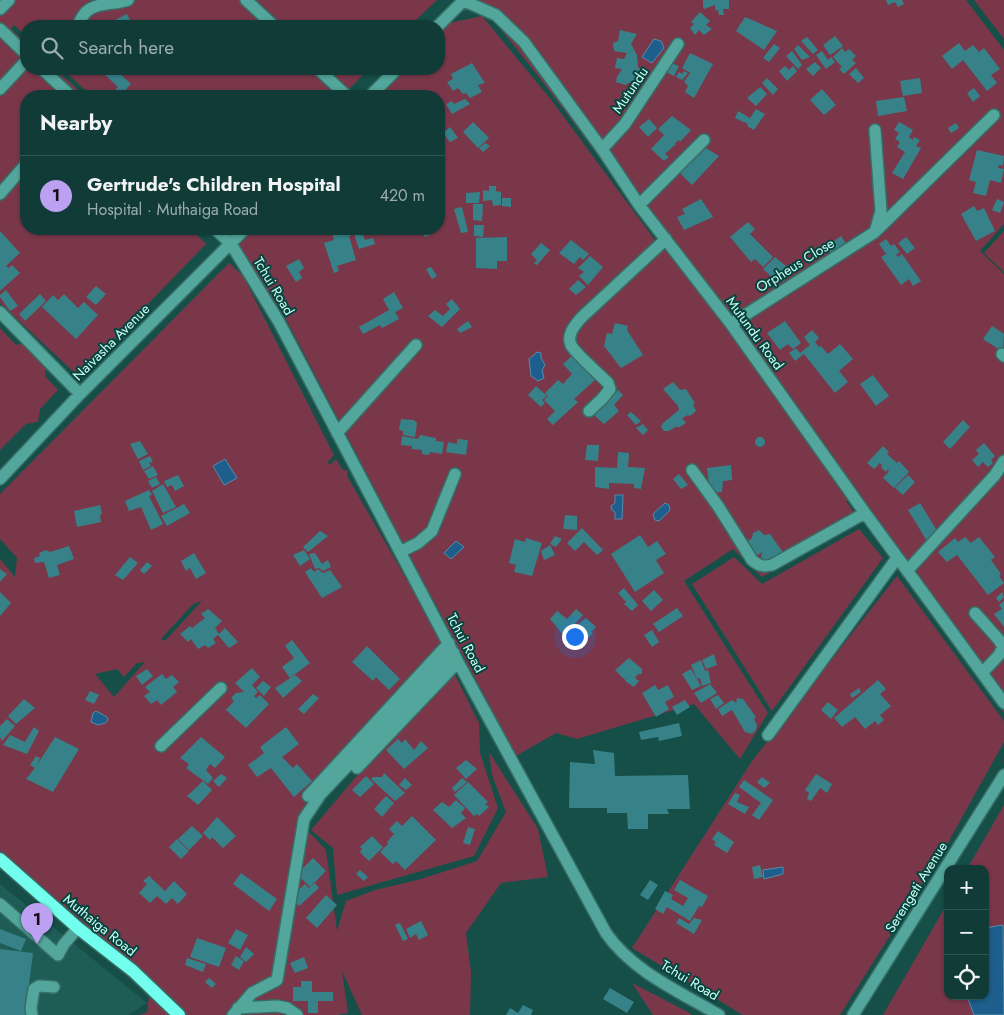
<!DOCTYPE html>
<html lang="en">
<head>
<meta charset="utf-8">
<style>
	:root { --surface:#103b36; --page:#1e4642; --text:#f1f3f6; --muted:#9cadad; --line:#305551; --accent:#bca0f2 }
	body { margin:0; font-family:Jost,sans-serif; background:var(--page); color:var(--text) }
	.controls { position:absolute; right:15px; bottom:15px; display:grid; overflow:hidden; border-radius:10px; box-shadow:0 1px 4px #0004 }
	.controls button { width:45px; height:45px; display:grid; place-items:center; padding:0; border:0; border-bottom:1px solid var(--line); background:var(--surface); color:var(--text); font:25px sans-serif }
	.you { position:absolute; left:574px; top:636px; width:18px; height:18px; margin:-12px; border:4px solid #fff; border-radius:50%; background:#1a73e8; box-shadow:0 0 0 8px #1a73e833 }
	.badge { display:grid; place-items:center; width:32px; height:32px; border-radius:50%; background:var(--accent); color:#111; font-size:16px; font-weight:700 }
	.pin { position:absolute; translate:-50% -41px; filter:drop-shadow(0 1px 2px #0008) }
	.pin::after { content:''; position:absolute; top:26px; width:18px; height:15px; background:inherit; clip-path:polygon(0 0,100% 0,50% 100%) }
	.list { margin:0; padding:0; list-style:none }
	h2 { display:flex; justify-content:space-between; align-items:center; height:65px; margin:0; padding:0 20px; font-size:21px }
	h2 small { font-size:16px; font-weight:400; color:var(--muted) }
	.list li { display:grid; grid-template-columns:32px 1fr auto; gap:15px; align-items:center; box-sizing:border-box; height:80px; padding:0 20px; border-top:1px solid var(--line) }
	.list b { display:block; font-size:19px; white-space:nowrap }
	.list p { margin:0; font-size:16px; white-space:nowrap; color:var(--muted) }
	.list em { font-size:16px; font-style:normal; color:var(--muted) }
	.icon { flex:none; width:28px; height:28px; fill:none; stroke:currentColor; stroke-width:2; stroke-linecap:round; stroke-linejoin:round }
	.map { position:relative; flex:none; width:1004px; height:1015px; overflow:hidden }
	.search { position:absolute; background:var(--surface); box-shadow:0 1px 4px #0004; left:20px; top:20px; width:425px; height:55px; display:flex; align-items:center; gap:12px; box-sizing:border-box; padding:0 18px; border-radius:20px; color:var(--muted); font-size:19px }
	.panel { position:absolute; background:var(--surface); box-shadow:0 1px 4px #0004; left:20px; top:90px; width:425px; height:145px; border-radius:20px }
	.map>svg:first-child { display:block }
	.built { fill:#1e5d56 }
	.green { fill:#7a374a; fill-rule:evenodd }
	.water { fill:#1d5e8c; stroke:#528eac }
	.building { fill:#378289 }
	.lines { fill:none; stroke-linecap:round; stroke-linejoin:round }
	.minor-casing { stroke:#376e67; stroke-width:14 }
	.major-casing { stroke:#376e67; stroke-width:15 }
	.minor { stroke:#53a69b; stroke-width:11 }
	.major { stroke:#73ffed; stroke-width:12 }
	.labels { text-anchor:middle; stroke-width:4; stroke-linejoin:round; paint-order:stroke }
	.street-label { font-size:14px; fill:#cefdf5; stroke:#06443e }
</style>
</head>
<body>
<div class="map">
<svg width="1004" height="1015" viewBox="0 0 1004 1015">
	<rect width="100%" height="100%" fill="#164f48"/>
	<path class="built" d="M0,884L147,1003L128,1015H0Z"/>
	<path class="green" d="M0,0H437L410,26H26V36L14,25L11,29L26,43V69H55L85,96H26V172L23,182L26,179V229H191L206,244L78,376L0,303Z
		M476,0H966L1004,50V224L980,251L1004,274V713L849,499L846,501L853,511L854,526L762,577L733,549L684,581L768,713L740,759L694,704L577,739L556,733L516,756L434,601L431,622L448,652L298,820L326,850L337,931L346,901L375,890L421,879L477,861L506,812L492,775L489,752L538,829L548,877L501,883L466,933L471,972L470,1015H362L342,971L348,1013L337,1015H140L147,1012L151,980L0,851V559L15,577L17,558L0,539V494L229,263L243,276L334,455L327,463L331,464L336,459L342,469L348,471L347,476L408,582L426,587L286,319L238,245L253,229H439V96H379L405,69H439V33L449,23L482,16L552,101L660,247L665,246C603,163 544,79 476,0ZM202,601L165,641L161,639L193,604ZM145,662L114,697L95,674L117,669L124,677L137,663Z
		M974,0H1004V39Z
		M62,69H369L342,96H92Z
		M1004,231V272L984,253Z
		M0,328L16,345L22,343L46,369L45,376L58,390L40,409L38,422L26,424L0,450Z
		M859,529L883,558L772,711L692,584L734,557L762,584Z
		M897,576L1004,721V742L945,848L840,1015H743L632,948L752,761Z
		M450,665L479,723L480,753L498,808L474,856L337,895L333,848L311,830Z
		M1004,805V1015H883L948,902V996H985V869H967Z
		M632,983L688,1012L692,1015H653Z"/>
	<path class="water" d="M654,39L661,41L664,48L652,63L642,57Z
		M537,352L541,353V358L545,365L542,370L544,378L538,381L531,376L529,359Z
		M225,459L237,478L224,485L213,466Z
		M615,495H623L622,519H615V512L612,510L611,506L615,503Z
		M665,503L669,505L670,510L659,521L655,520L653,514Z
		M456,541L464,547L451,559L444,553Z
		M96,711L107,717L108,720L105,723L98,725L91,722L93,713Z
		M783,867V874L764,879L763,870Z
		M1003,925L1004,1015H974L967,996H985V928Z"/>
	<path class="building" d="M703,0H729V9H723L724,15H719L718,10H715V5L704,9L703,6Z
		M886,0H902L904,4L898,7L895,2L888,5Z
		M700,12L710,21L706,25L712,29L704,35L699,30L695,35L690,28L694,24L691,22Z
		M127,14L133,26H103Z
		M745,17L777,31L764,50L736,31Z
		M620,30L637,34L631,44L637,55L638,68L648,69L642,79H636L625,85L616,82L617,77L622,69L615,68L617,58L624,59L627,53L614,51L613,43L618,41Z
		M835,36L843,46L830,55L823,45Z
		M807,37L818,50L813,54L801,41Z
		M959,43L965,51L973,45L979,52L984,48L1000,69L991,75L997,83L987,91L963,60L952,69L942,56Z
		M774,44L780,48L769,62L763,58Z
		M798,45L810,57L802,60L794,49Z
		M842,48L845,52L849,49L856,56L852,60L856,63L844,74L839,69L842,67L833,57Z
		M792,51L802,65L798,69L786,56Z
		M822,51L828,60L831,57L835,62L826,69L816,55Z
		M690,53L713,64L694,98L685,92L688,86L684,82L690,73L682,68Z
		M669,62L679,66L674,76L664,71Z
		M815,62L821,68L813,76L806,69Z
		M472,63L485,83L478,85L482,92L470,98L466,93L463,94L458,88L453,91L447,82L453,79L451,74Z
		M785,66L789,70L793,66L797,71L787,81L779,71Z
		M856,68L864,78L858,83L849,74Z
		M99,69H115L131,84L120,96H116L113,93L118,87Z
		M684,71L688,73L682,80L676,77L679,72L682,74Z
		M767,78L778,89L773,95L762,83Z
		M920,78L922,93L903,96L900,81Z
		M760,87L767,94L756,106L747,98Z
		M974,88L980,96L973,102L967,93Z
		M822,89L836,105L824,115L810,100Z
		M904,97L907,111L878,116L876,101Z
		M465,99L470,104L452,114L446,104L452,101L454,104Z
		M756,109L765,114L754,130L747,126L748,124L735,118L738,111L750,118Z
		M672,116L691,130L680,142L679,140L675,143L676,144L665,154L669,157L664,161L651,149L664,135L658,129Z
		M649,119L657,128L648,137L639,127Z
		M473,122L489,138L478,148L463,132Z
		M899,122L913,130L909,137L913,140L914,137L920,140L916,146L921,148L903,179L892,173L905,152L897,147L900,142L895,139L899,133L894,130Z
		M956,123L959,128L951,133L948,128Z
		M450,127L458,138L450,142L443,133Z
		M485,143L490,146L483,152L479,148Z
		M706,148L719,156L692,185L680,173Z
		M977,150L1004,156L1003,166L999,165L998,168L1004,169L1001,183L990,180L986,196L973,193L976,182L969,180Z
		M489,186H496V191L501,192V205L493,206L492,200L483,201V190L489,191Z
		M480,192L479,203H466V193Z
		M502,198H511V207L502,206Z
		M701,199L713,217L684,230L677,217L685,214L682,209Z
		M997,199L1004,202L1000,213L992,210Z
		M473,204H483L482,221L473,220Z
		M974,206L977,211L984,208L995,231L976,241L961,214Z
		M462,207L468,232L461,233L454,209Z
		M748,222L755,229L750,234L773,257L763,267L755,259L751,262L730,237Z
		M474,225H484L483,237L474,236Z
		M320,229H361L365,240L373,238L375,244L359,249L354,234L349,236L356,260L337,266L339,271L334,273L324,243L334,240L332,232L322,235Z
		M419,229H427L430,235L425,237L418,230Z
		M0,231L20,253L6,266L9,268L12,265L20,273L0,291Z
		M841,236L847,245L832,255L824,244L829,240L831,243Z
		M507,237V261H497V269L476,268V238Z
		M906,237L915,248L907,254L898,243Z
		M886,239L891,246L894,244L900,252L896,255L898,257L902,254L921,281L913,286L909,279L901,285L881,257L886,254L879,244Z
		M571,240L589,254L583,260L580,257L574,264L559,253Z
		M541,243L550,250L537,265L534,263L537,260L531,254Z
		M590,256L603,267L588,285L579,276L584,272L578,268Z
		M775,257L792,271L783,282L776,276L773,278L763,269Z
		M299,259L304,268L299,272L302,278L296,282L286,266Z
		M431,267L437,276L432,279L426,269Z
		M578,280L586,287L576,295L569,289Z
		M96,286L106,294L96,305L86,297Z
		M6,290L18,306L10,311L0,297V295Z
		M394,292L403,308L395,312L399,319L382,328L380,325L363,334L359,327L389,310L383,299Z
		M40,294L46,301L25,321L19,314Z
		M64,294L78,308L84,302L98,315L76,339L42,307L53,295L58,300Z
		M452,299L460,309L442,327L428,316L435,310L443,316L450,309L446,304Z
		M468,321L472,327L460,333L457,329Z
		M785,321L801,343L793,349L788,344L780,350L767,333Z
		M615,323L628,326L627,330L643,355L621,368L604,346L607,333L612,334Z
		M992,326L1004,334L1003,352L983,339Z
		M812,330L819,338L815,342L819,347L821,346L828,354L840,344L853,359L839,371L848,382L835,393L804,354L795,361L789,353L796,348L800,353L810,345L804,337Z
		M573,355L595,380L574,399L578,402L553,425L547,419L555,411L544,400L548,396L545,393L558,380L563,384L572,374L563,364Z
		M873,375L889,396L876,406L860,384Z
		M673,382L680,390L686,389L695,403L693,404L696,411L690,416L688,415L682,418L686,423L678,428L677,426L669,431H664L661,427L663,423L679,410L678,406L663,389Z
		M536,386L547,396L542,400L545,403L541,407L528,395Z
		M618,390L623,395L614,405L619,411L604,424L594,415L608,403L606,402Z
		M631,412L641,421L636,425L627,415Z
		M401,419L414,420L417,423L415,437L403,435V431L399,430Z
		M963,420L970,427L950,449L943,442Z
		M643,424L648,430L643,435L636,428Z
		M420,435L436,438V441L444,442L442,454L430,452L429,455L422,454V450L412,449V446L401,445L402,436L418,439Z
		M755 442a5 5 0 1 1 10 0a5 5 0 1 1-10 0Z
		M457,439L468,440L466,455L446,452L448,442L457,444Z
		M140,441L148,454L138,459L130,444Z
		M984,443L995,456L991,460L993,463L988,467L983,462L978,467L972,460L979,454L976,450Z
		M587,445H599L598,461L585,460Z
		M883,446L889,452L887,454L897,463L899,461L909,472L894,488L883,478L889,471L887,470L886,472L881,467L882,465L880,463L874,469L867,463Z
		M618,452L629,453L628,467L645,468L641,489L634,488V484L609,483V489L595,487V467L617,468Z
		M150,456L153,462L149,463L151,466L143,470L139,461Z
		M731,465L732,480L723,481L722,492L710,493L707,468Z
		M153,466L158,475L149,479L144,471Z
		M679,474L688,485L681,489L673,479Z
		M178,475L184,486L175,491L172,485L167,487L164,481Z
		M908,475L915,482L903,495L895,488Z
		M156,477L160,484L152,488L148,481Z
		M163,484L176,507L163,513L152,491Z
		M149,490L152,495L149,496L163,524L151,530L141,507L129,511L125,501Z
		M920,503L939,534L927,541L908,510Z
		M184,504L190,513L167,526L161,516Z
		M100,505L102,514L100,515L101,522L77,527L74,511Z
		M565,515L577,516V530L563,529Z
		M582,528L603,550L597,555L584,542L575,551L567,543Z
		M759,530L764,535L770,534L785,555L771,564L767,559L764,560L761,558L762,552L753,558L743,544L752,538L753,533Z
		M320,531L328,536L308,552L303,547Z
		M640,535L648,547L657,541L666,554L656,560L664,573L635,592L611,554Z
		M555,536L562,539L556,547L550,544Z
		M965,537L971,543L979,537L995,557L991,560L1001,574L999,576L1004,583L988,595L957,555L947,562L938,552L955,538L958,542Z
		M526,538L542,543L532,576L514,572L516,565L509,563L515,539L525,542Z
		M550,545L555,555L544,560L541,551Z
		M69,546L74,559L57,565L60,575L49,578L44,562L35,563L34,558L40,556L39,553L46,550L50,552Z
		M304,550L310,559L300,566L293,555Z
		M194,553L206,573L196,579L190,568L186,571L181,561Z
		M315,553L322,564L328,560L331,567L323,571L319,568L315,569L309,554Z
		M130,557L138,563L123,580L115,575Z
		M147,562L152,566L144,574L140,570Z
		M311,568L314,572L318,569L323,573L330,570L342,587L322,598L305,572Z
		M0,569L7,574L0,582Z
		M624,588L638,605L632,611L624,604L626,602L618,593Z
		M654,590L663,600L651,611L642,601Z
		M0,592L11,603L0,616Z
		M1002,592L1004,597L999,602L996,598Z
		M1004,601V627L994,614L1002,609L999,605Z
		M677,608L683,616L659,632L653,624Z
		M208,609L222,621L215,628L219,634L213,639L216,643L208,648L205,645L198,649L191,639L188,642L180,634L190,626L192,628L205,618L201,614Z
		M576,609L583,615L564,636L550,619L557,611L567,619Z
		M586,618L596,627L591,632L593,633L587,639L575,627Z
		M225,628L238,642L229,648L218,635Z
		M577,629L578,647H565L564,637L571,630Z
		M652,630L659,642L652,647L644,635Z
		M292,640L310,663L290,678L282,667L294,658L285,646Z
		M367,646L400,679L389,690L376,677L373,681L352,662Z
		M714,654L717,665L706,669L702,660Z
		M629,658L642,669V674H638L635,678L639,681L634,687L625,681L628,676L625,680L615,670Z
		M701,660L705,671L708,670L711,683L702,686L700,678L697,679L691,665Z
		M252,668L260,677L252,685L258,692L254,696L256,698L260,695L269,704L246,728L226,710L234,701L231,698L236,693L244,692L235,683Z
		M147,669L153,676L142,685L136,676Z
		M691,669L701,686L692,690L682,674Z
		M162,674L166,679L172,675L179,682L173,687L177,692L161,705L157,700L151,704L144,696L150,692L145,687Z
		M295,675L302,681L283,698L275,688Z
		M878,680L886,689L880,694L891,706L880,715L884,720L878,725L875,721L865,729L855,717L842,727L834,718Z
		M263,681L271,687L264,696L256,688Z
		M710,684L717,693L701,703L694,693Z
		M655,685L658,690L668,685L674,697L665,702L669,709L656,717L642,693Z
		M859,688L861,692L852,698L850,694Z
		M90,691L99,695L94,704L85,700Z
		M313,694L319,698L304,714L298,709Z
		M718,695L724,703L716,709L710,699Z
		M737,698L743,699L756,717L754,719L757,725L756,730L752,734L745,732L732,710L722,716L718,709L732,700L736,703Z
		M24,699L35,708L16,724L8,716Z
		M685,700L690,707L677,715L672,707Z
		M828,702L838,710L831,719L821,710Z
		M7,719L15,726L2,741L0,737V726Z
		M679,723L682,736L659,741L658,737L641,740L639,732Z
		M34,727L39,731L27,754L3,745L10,735L25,742Z
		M286,727L299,744L282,757L293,768L297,764L312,781L294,797L271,768L257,777L248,765L264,753L260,747Z
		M55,737L79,749L53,792L26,779L35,768L30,765L36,756L40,758L37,765Z
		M201,737L225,757L215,768L210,764L206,770L213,778L208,784L186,768L189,764L180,758Z
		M398,739L402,743L405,739L414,750L421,741L428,748L404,769L386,750Z
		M593,750L614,753L615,776L688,775L690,809H667L669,814H648V829H628L627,813H607V808H569L570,762L595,764Z
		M466,760L477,769L466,779L456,768Z
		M384,773L405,793L395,801L371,779L373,777H382Z
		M221,774L227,778L219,787L213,781Z
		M816,774L832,784L827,793L820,788L811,801L807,799L809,793L805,790Z
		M366,776L374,784L360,797L352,790Z
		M762,777L770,783L764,788L757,782Z
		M405,778L412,785L406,790L399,785Z
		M462,778L467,782L455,792L452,788Z
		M744,780L773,800L759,820L752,815L761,803L739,787Z
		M203,781L212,790L198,805L187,796Z
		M468,782L488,802L485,804L489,807L479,816L477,814L474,816L454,795Z
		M735,793L740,795L737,802L749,807L745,814L728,804Z
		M386,796L394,803L382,817L374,809Z
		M456,800L465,808L461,813L466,818L452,828L433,810L442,802L449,807Z
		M412,816L436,840L405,870L396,861L393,864L380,852L388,844L387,842L394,834L389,829L397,821L402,826Z
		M217,817L236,836L223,848L212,837L210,840L203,833Z
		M192,826L203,836L189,850L178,839Z
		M468,827L475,829L470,845L463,843Z
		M718,831L734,842L727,853L714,845L716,842L712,839Z
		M372,836L383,847L369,861L360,852L362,849L360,847Z
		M177,839L189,851L181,859L169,847Z
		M313,858L326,871L310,887L297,874Z
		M760,865L763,877L754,879L752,867Z
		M360,870L368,877L364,881L356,874Z
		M241,873L277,899L269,911L233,884Z
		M149,876L165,891L174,881L187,894L178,904L172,898L166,904L157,896L150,903L139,893L147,884L143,881Z
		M650,880L658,885L648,900L640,895Z
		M680,880L708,896L702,907L699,906L690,921L667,907L663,914L655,909L665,891L673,895L671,899L683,906L688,898L674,890Z
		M315,883L319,888L299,906L292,896L305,884L309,888Z
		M326,895L337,905L317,928L306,918Z
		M679,918L689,924L694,918L702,920L694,934L676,923Z
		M421,921L428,935L419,940L416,934L410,938L406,929Z
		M400,923L408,939L403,941L395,925Z
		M0,929L26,939L21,951L0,943Z
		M236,929L248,935L240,950L228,943Z
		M197,938L226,948L219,967L190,957Z
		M246,947L254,954L246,962L240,957Z
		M0,949L33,953L25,1015H0Z
		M236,956L244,961L239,970L231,965Z
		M304,957L308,968L295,973L290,963Z
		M187,958L206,964L203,972L185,965Z
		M209,978L216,984L212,988L205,982Z
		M301,981H312V992H333V1001H318V1013H308V1001H293V987H301Z
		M610,988L634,1002L627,1013L603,999Z
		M523,1005L533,1010L531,1015H506L510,1008L518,1013Z"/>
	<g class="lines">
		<defs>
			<path id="minor" d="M246,0L274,26
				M462,0L496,15L524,42L602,149L639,205L731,324L865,513L1004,703
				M0,9L9,0
				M77,26C80,22 82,16 86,12C96,2 115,5 128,0
				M438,26L463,1
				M0,29L26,54
				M42,69L71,96
				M318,69L347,96
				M0,89L26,61
				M370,96L397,69
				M602,149L625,124L678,44
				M0,194L26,164
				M639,205L704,140
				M215,229L231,244L279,322L458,662L606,933C632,971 680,992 719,1015
				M876,231L994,115
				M0,312L80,394
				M731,324L875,232L881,211L875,130
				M1002,354L1004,356
				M589,411L602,399L610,389L608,383C601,376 574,352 571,345C566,334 576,324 582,317L666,239
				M337,433L416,345
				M692,470L718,506L752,560C759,566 763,567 772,565L865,513
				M0,479L80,394L245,229
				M400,552L418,543L432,531L455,474
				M907,571L995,475L1004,461
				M975,613L999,640L1003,647L999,655L982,673
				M768,735L897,558
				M161,746L221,688
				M357,768L458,662
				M308,796L449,643
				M0,904L58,955L64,944L78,928
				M238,1008L277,1006L287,1008L297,1015
				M32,1015L31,1008L34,989L39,986L54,987
				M233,1015L252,993L277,980L304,819L320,795L454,653
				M853,1015L1004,775"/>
			<path id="major" d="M0,859L78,928L133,971L179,1015"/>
		</defs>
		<use href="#minor" class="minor-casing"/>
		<use href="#major" class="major-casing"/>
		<use href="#minor" class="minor"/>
		<use href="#major" class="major"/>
	</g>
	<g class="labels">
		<g class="street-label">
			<text transform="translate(630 90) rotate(-56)" y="5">Mutundu</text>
			<text transform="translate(795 265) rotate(-32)" y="5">Orpheus Close</text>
			<text transform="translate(274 286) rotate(59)" y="5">Tchui Road</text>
			<text transform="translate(755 333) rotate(54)" y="5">Mutundu Road</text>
			<text transform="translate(111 342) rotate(-45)" y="5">Naivasha Avenue</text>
			<text transform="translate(466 643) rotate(62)" y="5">Tchui Road</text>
			<text transform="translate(916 887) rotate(-58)" y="5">Serengeti Avenue</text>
			<text transform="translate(100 925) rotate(39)" y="5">Muthaiga Road</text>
			<text transform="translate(690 980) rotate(31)" y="5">Tchui Road</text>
		</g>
	</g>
</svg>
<div class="controls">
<button>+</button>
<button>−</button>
<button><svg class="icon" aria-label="locate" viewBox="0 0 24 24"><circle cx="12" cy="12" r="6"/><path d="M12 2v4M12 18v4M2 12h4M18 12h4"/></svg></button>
</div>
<div class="you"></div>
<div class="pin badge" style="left:37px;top:944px">1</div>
<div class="search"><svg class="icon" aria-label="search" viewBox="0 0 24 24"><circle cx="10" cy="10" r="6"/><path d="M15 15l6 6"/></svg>Search here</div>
<section class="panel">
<h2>Nearby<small></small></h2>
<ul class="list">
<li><span class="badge">1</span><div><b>Gertrude's Children Hospital</b><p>Hospital · Muthaiga Road</p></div><em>420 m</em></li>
</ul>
</section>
</div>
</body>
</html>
